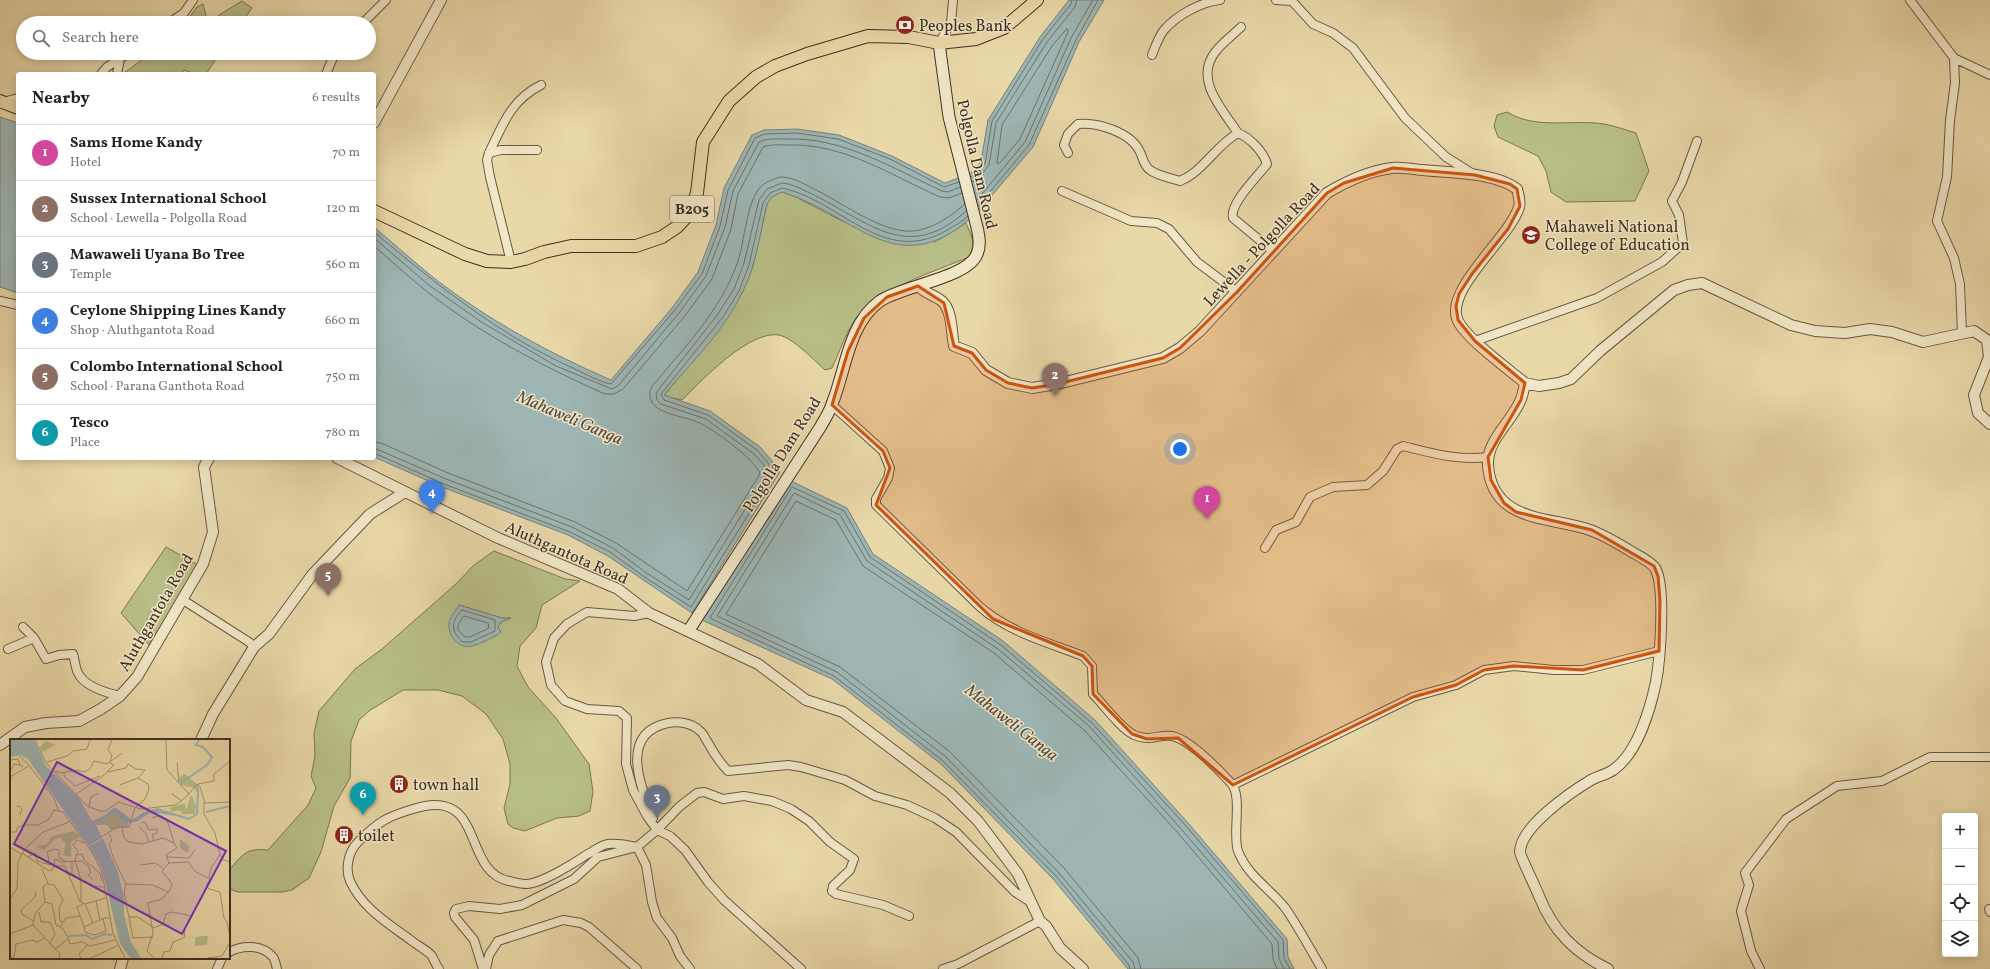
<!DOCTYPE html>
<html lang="en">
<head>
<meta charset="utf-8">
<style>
	:root { --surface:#fff; --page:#f6f6f6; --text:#222; --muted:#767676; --line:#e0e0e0; --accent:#b45309 }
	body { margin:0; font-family:Vollkorn,serif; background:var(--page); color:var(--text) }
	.controls { position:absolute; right:12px; bottom:12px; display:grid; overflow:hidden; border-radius:4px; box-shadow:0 2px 10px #0003 }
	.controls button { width:36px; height:36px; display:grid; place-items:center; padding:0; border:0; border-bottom:1px solid var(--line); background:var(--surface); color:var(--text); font:20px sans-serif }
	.you { position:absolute; left:1180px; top:449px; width:14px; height:14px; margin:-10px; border:3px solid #fff; border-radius:50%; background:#1a73e8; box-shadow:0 0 0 6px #1a73e833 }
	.badge { display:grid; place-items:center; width:26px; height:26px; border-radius:50%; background:var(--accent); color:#fff; font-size:13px; font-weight:700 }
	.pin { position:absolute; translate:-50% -33px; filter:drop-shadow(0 1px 2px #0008) }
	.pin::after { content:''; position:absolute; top:21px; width:14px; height:12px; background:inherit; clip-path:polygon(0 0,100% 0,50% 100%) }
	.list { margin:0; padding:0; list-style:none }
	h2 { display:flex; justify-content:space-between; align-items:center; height:52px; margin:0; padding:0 16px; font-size:17px }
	h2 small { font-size:13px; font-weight:400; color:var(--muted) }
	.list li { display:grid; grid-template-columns:26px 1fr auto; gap:12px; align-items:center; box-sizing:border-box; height:56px; padding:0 16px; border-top:1px solid var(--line) }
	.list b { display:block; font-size:15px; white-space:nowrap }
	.list p { margin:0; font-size:13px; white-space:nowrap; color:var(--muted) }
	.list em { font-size:13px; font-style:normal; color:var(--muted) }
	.icon { flex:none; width:22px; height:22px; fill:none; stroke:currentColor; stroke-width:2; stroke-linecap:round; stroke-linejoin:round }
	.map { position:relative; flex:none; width:1990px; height:969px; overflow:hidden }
	.search { position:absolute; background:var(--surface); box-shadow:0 2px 10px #0003; left:16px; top:16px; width:360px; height:44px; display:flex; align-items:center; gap:10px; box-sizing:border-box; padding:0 14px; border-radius:22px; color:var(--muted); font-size:15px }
	.panel { position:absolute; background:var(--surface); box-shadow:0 2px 10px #0003; left:16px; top:72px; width:360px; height:388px; border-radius:4px }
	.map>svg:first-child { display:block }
	.green { fill:#b8be87; stroke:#7c7654; fill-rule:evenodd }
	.water { fill:#9db6b4; stroke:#78807a }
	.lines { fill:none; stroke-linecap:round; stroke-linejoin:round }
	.shore { stroke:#6e726b; stroke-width:1 }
	.minor-casing { stroke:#6a5844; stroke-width:10 }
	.tertiary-casing { stroke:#6a5844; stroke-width:12 }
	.secondary-casing { stroke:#402e22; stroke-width:13 }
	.primary-casing { stroke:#402e22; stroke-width:14 }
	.minor { stroke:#f1e6c6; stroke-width:8 }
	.tertiary { stroke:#f1e6c6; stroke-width:10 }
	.secondary { stroke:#f1e6c6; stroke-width:11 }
	.primary { stroke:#e9d8a8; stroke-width:12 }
	.marked { fill:#cf530f; fill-opacity:0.2; stroke:#cf530f; stroke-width:3; stroke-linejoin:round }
	.labels { text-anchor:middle; stroke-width:3; stroke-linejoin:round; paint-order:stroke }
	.shield { fill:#f1e6c6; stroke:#756553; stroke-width:1 }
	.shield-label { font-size:15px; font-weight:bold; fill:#402e22 }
	.poi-label { font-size:16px; fill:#402e22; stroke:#f1e6c6; text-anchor:start }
	.street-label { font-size:16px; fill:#402e22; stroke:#f1e6c6 }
	.water-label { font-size:17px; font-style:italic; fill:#53493f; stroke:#f1e6c6 }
	.inset-river { fill:none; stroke:#9db6b4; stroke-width:2 }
	.inset-road { fill:none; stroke:#a59472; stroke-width:1 }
	.view { fill:#7b2cbf; fill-opacity:0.15; stroke:#7b2cbf; stroke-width:2 }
	.inset-edge { fill:none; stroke:#402e22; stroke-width:2 }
</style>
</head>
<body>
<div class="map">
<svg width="1990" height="969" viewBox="0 0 1990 969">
	<rect width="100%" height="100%" fill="#e9d8a8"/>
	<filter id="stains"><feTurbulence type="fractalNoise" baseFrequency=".005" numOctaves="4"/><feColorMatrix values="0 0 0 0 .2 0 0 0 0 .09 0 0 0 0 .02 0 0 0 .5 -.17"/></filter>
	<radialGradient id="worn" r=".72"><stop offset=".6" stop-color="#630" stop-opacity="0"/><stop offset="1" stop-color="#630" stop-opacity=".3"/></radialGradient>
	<path class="green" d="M242,1L252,8L241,23H213L219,15Z
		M203,4L208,23H185L197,7Z
		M151,53H220L206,74H196L184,70L181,74L124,73Z
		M1507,112C1536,130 1572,119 1604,124C1615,126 1626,130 1636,133L1649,171L1635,201L1566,202L1551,192L1546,171L1538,156L1498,137L1494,126L1497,115Z
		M782,192L796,197L844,222L935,242L966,223C972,237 976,242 969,257C936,271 872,291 854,321C845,335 839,353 832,368L825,370C814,360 793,338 779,335C749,330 701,381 682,400L664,396L742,293L753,266L767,204L772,196Z
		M166,547L198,565L149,645L121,613Z
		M494,551L565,579L580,581L542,605L536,628L520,646L517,666L528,687L556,718L589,764L593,792L590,811L579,816L557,818L525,831L513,828L508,824L504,808L510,784V764L503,739L486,714L462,696L438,690H403L369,711L359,720L351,741L350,778L334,806L321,852L309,878L292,890L282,892H238L229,889V870C244,854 245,848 268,850L308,805L316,788L311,776L315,756L314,733L319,711L355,669L382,649L456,584L474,565ZM459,605L502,618H510L501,622L498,627Z"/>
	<path class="water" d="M1069,0H1104L1079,42L1033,147L977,213C897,286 859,216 782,192L772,197L767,204C760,234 756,266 742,293C724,331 691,363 664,395L710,411L760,447L772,461L774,468L780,472L692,613L608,556L568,535L442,487L374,457V227C394,244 414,262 434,278C488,320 549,353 611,380L672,308L698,272L716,225L724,188L752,135L764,130L797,129L839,135L892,156L945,183L971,173L981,162L988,120L1040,37Z
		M0,117L18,123V293L0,287Z
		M791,481L847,508L873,554L1003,641L1095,720L1189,824L1287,939L1288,957L1294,969H1128L1053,879L941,764L832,679L702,620Z
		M459,605L502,618H511L501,622L498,627L501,632L498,635C490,638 481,644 472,646C459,649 448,636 449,624C449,618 456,610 459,605Z"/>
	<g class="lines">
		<path class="shore" d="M1067,29L1068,32L1020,139L1000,163H997L1002,125L1052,46Z
			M971,177L985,164L992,121L1043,39L1071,4L1072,0
			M972,182L978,179L989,165L996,123L1047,42L1075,7L1077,0
			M977,200L1025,142L1071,38L1093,0
			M978,206L1029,145L1076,40L1098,0
			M374,232C436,284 500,336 575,369C586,374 599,382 611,384L675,310L702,274L720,226L728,190L755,138L765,134L797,133L838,139L890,159L944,187L959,182
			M374,238L430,286L483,323L556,366L612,389L618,386L679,313L706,276L725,227L733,191L759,142C768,138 776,139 786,139C843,137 892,168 942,191L948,192L960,187
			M374,246C391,261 408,276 425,290C479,333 542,366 605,394H614L623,389L684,317L712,279L731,229L738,194L763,147C770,144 779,145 787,145C844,143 890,175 940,197L949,198L962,193
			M374,442L381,443L448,473L575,522L616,543L687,591L760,474C756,460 715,431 702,424C688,417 668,416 656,407C649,401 648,393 653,385C685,347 720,311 737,264C745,243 746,196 764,184C769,181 777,177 783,177C793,178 803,183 812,188C840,201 874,228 905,231C927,233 949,218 965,204
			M374,448L446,479L572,527L613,548L645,572L689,600L767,474L764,465L754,454L706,419L661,404L657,400L656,393L718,314L734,289L744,263L759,200L767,189L782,183C794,184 805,191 816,196C871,224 909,263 966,211
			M374,453L444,484L570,532L610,552L643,576L691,607L774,473L768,463L757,450L708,415L664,400L661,394L723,317L739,291L749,265L763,203L770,193L782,188C840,200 884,268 947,230C954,226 962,222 968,216
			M462,610L495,620V631L471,642H463C450,632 451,620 462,610Z
			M464,616L488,623L489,628L470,637H465L458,630V625Z
			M1130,969L1129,965L1056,876L943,761L834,676L710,618L792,487L844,511L870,557L1001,645L1092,723L1186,826L1283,940L1284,958L1290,969
			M1135,969L1133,962L1059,873L946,757L837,672L717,616L794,493L840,515L867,561L998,649L1089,726L1182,830L1278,942L1279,959L1284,969
			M1141,969L1138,958L1064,868L950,752L840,667L726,614L796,501L836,520L863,566L994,653L1085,731L1178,833L1272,944L1273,959L1277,969"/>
		<defs>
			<path id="minor" d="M1276,0L1292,1L1313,24L1333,33L1353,48L1405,118L1446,157L1473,174
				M1910,0L1954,58L1955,83L1950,120L1947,177L1937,221L1954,258L1960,284L1962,333
				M169,23L184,13L193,0
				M363,23L386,0
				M939,43L951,23L953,0
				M1152,55C1155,47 1159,36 1164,30C1177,15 1201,2 1220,0
				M1954,58L1990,75
				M101,74L107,67L129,53
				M117,74L120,59
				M326,74L335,53
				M3,102L18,98
				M1238,133C1222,109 1193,79 1216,51C1223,42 1233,35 1241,27
				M489,153L501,150H537
				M1068,153L1064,145L1068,134L1078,124C1097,122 1131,132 1140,152C1143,158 1144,166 1150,170C1158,176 1171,178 1180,181C1204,171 1215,146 1238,133C1250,138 1263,151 1267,164C1258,176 1229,204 1233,218L1274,252
				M1062,191L1131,221L1157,223L1169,229L1197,262L1237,292
				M511,262L490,177L487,160L489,153C503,124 511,100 541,85
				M0,301L18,305
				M1475,341L1597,298L1662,262L1683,243L1679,215L1672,201L1682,182L1697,141
				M832,405L883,451L890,468L888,478L876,499V505L979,606C1008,632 1047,642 1083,656L1092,666L1093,694C1104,705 1120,728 1134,735C1151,742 1158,734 1172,736C1189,739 1219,770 1231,783C1243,796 1232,834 1238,851C1248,877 1271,889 1286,909C1299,928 1310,949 1322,969
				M1265,548L1276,530L1296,522L1310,497L1333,487L1367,485L1383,471L1397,449L1403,446C1432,453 1458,461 1488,457
				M183,600L249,642L254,647
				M649,613L634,616L587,612L567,624L554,638L546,662L551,685L565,701L587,709L619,711L627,718L626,764L633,790L647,816L657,830L670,836L685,850L708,882L724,900L801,969
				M23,627L34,638L46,659L59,655L73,654C75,660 75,667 78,673C84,686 107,693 120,696
				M8,649L34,638
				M1233,785L1413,697L1456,685L1484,670L1514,666L1554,670H1583L1659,651
				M653,818C640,786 619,733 668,723C679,721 692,723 700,731C703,733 705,738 707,741C713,752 719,762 728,771L788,765L801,767L845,780L875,796L907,805L935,818L956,832L1015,892L1032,903
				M1989,909L1990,912
				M229,952C242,945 262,944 273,957C275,960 276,965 277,969
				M217,969L222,958
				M439,969C436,965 434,960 432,956C427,950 418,946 412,941C389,924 362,908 350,881C345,869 348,852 358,842C378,822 386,817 413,809C486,785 461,872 509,881C514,882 521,884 527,884C542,883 573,864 586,855C593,852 600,845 608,844C617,843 628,845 637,847L646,865L652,902L657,918L672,938L680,956L690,969
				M483,969L474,940L455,917L454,913L456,909L469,906L500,909L522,905L574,879L598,857L637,847L657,830L679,807L697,793L704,792L723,799L744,796L772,801L791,809L809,821L830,842L854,859L850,870L833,886L832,891L836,894L883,905L909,916
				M486,969L489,955L498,941L563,920L581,923L589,927L637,969
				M943,969L958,964L1040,921
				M1760,969L1751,951L1741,911L1749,885L1745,873L1786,819L1837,786L1882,781L1930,757H1990"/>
			<path id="tertiary" d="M374,123L441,0
				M918,286C925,293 931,294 939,299C953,307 951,332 954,346L972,353L986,370L1008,383L1032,388L1057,384L1163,358L1180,348L1200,331L1327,193C1347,181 1368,171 1392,168C1401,167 1413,169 1422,170C1450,173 1494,172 1517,189C1518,194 1521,202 1519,207C1510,238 1443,290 1458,321C1467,339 1508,369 1525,383
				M1525,383C1524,388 1523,394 1521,399C1513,421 1486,440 1488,466C1493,523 1549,516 1590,530C1604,535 1619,544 1632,552C1639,556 1650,561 1655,568C1666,586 1660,660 1656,682C1650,710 1637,754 1613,770C1606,775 1598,776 1591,780C1571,792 1520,827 1520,852C1520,856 1536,888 1539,896C1553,931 1575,953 1608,969
				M1525,383L1539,386L1559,383L1571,379L1600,351L1674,290L1688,285L1702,283L1791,325L1815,331L1845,333L1870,329L1892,332L1923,342L1974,331L1987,340L1989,357L1974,395L1978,413L1990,424
				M337,458L498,538L618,589L649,613L758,664L806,700L843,712L950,793L978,821L1018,874L1040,921L1046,926L1060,948L1083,969
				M201,740L213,714L254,647L269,634L312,575L370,514L405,492
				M0,745L25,727L46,723L79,721L101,709L120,696L137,677L203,564L213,532L204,467L209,458
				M120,969L123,958"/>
			<path id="secondary" d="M689,630L821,426C825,419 830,411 832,404C846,370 848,324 880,301C901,286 968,278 977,254C981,246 979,236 977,227L949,117L939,43"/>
			<path id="primary" d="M0,101L18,108
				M374,211L465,254L487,261L511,262L525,259L544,252L571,246H636L662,237L677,227L690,213L697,193L703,142L729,101L756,77L775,66L807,54L868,36L909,37L939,43L976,39L1004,28L1037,0"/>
		</defs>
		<use href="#minor" class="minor-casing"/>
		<use href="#tertiary" class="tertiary-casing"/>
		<use href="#secondary" class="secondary-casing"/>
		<use href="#primary" class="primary-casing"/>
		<use href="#minor" class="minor"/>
		<use href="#tertiary" class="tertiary"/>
		<use href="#secondary" class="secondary"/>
		<use href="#primary" class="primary"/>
	</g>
	<path class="marked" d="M1393,168L1475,175L1510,184L1517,189L1520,206L1508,229L1472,274L1459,294L1456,306L1458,320L1475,341L1525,383L1521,400L1488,457L1491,480L1504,503L1516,512L1592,530L1654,566L1658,576L1660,601L1659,651L1583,670L1514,666L1484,670L1456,685L1413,697L1233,785L1178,738L1147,739L1132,734L1093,694L1092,666L1083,656L993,619L876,505L890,468L883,451L832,405L848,351L864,318L887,297L918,286L944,303L954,346L972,353L986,370L1008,383L1032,388L1057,384L1163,358L1180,348L1237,292L1327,193L1344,183Z"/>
	<defs>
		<symbol id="bank-disc" viewBox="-11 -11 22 22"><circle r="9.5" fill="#8f2418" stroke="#f1e6c6"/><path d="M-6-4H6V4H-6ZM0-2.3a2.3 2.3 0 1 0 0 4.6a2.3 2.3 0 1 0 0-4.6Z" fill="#fff"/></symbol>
		<symbol id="university-disc" viewBox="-11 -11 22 22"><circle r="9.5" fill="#8f2418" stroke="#f1e6c6"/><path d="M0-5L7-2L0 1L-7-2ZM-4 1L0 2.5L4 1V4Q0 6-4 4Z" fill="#fff"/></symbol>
		<symbol id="building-disc" viewBox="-11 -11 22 22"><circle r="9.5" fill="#8f2418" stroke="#f1e6c6"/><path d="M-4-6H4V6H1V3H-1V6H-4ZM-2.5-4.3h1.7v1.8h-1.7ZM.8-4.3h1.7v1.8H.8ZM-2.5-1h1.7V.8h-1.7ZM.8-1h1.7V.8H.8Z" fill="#fff"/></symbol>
	</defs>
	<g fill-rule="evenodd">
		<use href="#bank-disc" x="894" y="14" width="22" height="22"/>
		<use href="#university-disc" x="1520" y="224" width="22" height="22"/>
		<use href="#building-disc" x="388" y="773" width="22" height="22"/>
		<use href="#building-disc" x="333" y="824" width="22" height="22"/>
	</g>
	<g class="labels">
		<rect class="shield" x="670" y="196" width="44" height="26" rx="3"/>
		<g class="shield-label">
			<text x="692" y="214">B205</text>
		</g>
		<g class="poi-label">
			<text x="919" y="31">Peoples Bank</text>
			<text x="1545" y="232">Mahaweli National<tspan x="1545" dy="18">College of Education</tspan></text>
			<text x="413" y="790">town hall</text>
			<text x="358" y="841">toilet</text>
		</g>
		<g class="street-label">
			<text transform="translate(978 164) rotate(77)" y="6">Polgolla Dam Road</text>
			<text transform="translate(1261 244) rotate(-47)" y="6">Lewella - Polgolla Road</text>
			<text transform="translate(781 454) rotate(-58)" y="6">Polgolla Dam Road</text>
			<text transform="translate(567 552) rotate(24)" y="6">Aluthgantota Road</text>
			<text transform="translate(155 612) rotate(-60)" y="6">Aluthgantota Road</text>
		</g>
		<g class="water-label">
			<text transform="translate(570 417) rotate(23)" y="6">Mahaweli Ganga</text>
			<text transform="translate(1012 722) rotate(38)" y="6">Mahaweli Ganga</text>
		</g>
	</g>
	<g transform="translate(10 739)">
		<rect width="220" height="220" fill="#e9d8a8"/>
		<path d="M36,2L45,6L33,13L29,9ZM175,35L188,46L189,50L171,46L168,39ZM182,57L186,67L185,75H173L169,71L161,73L160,69L175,64L176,72L180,58ZM104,74L119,87L101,91L97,86H86ZM64,92L70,98L61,103V118L53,116L56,105L50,99L45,100L34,111L26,108L37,105L42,97ZM170,100L180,108L177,114L170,109ZM191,197H198L197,206L185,207V199Z" fill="#b8be87"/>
		<path d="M0,1H24L36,27L69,59L82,82L94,77L105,68L122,81L134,73L147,69L167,75L166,77L141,73L128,82L116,85L104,74L86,86L92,98L78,106L18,20L11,16L0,18ZM93,99L108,133L114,160V176L121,203L131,219H120L110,204L92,130L79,107Z" fill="#9db6b4"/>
		<path class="inset-river" d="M171,44L197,26L202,18L193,8L186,6L189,1M196,73L220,67M166,76L179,80L187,75L188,51L185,49M59,197L76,196L82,200L95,195L102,196"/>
		<path class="inset-road" d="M25,1L36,24L77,67L90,72H96L108,63L131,70L166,66L177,57L187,45L190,48L195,64L220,63M156,1L157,31L179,55M9,17L18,25L44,59L48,71M0,21L8,20L10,26M37,23L57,17L63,12L77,10L80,1M167,24L169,43M45,32L51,34L67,31L74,33L80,30L84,22L97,25L112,14M0,33L4,25L13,27M98,33L116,29L118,25L126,30L135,31L128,39L110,46M54,34V37L65,47L90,37M0,38L19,27M188,45L204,42V35L220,22M66,55L93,37L104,26L100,24L102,16L98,11L102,1M162,55L172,62M194,63V75L205,94L210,116L201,129L199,139M7,68L9,67L12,70L10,76M79,68L81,58L89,54M125,69L135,60L139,50L138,45L128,39M142,79L148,77L157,81L164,103M131,84L135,83L139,91L147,90V94L142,96L144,102M129,87L136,95L139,103M112,88L114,99L119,103L132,105L153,99L164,104L167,109L156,116L159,124M0,93H6L8,88L14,86H28L39,80L44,71L53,73L82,113L92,133L103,195L115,219M99,95L102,101L99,105L103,118L116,145L114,153L123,199L143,198M74,104L67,101L63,106L68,112L65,121L71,141V163L75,165L96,159M77,107L107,88H119L125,69M0,108L11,115M12,114L39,132L43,130L45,120L51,123L71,122L78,127L81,134L78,136L83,141M67,116L72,115L74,121L90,134L92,142M210,116L214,121L220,123M18,118L25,114L27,122L40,126L37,113L44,110L49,111V119L55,122M157,118L179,119L185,111M62,122V137M159,124L178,123L186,133L200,140L196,147L199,150L210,153L214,179L217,183L220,198M130,126L145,124L153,129M45,127H55L70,163M38,145L44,146L53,160L49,170L50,182L53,183M116,145L143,146L158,153M81,147L94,148M0,160L7,149L8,123L14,111L33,93L59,83M86,162L90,181M35,163L42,165L46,186L52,189L59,199L45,210M73,165L67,168L74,188M75,165L83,184M29,173L31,183H40L45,195L40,204L42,207M119,178H128L144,189L153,185L156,175L162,173L182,177M93,180L96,192L84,196L75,193L74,188L83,184L85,183L93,180L94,179H101M23,182L12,175L11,171L25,158L26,153M23,186L50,215L49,219M50,188L56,179L70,177M0,195L23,186L25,175L35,163L33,148L38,144L32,130M58,200L60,205L72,203L80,207L105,201M0,219L4,218L6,205L22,201L27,203L35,199M71,219L69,215L78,205M81,219L109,206M144,219L137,212L143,194L138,164L152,160L160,151L162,145L152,132L159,124M152,219L154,213L160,212L163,203L174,199L175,190M198,219L212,217L220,203"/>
		<path class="view" d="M47,23L216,112L172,195L4,105Z"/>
		<rect width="220" height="220" class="inset-edge"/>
	</g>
	<rect width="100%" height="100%" filter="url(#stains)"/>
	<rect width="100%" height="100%" fill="url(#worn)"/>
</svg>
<div class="controls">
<button>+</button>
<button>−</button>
<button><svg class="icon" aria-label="locate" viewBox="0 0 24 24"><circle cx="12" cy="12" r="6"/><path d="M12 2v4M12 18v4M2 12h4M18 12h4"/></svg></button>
<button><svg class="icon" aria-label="layers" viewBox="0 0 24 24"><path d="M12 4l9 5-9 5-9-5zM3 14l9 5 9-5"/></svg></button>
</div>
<div class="you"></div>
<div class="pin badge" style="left:1207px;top:519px;background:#d1479c">1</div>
<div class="pin badge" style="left:1055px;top:396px;background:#8d6e63">2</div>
<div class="pin badge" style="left:657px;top:818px;background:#6b7280">3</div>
<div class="pin badge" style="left:432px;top:513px;background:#3f7fe0">4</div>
<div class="pin badge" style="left:328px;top:596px;background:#8d6e63">5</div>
<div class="pin badge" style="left:363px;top:815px;background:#0f9aa8">6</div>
<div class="search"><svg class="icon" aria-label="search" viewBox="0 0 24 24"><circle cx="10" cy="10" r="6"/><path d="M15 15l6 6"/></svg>Search here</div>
<section class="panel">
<h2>Nearby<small>6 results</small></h2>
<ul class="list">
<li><span class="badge" style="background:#d1479c">1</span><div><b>Sams Home Kandy</b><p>Hotel</p></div><em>70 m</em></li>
<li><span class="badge" style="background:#8d6e63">2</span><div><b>Sussex International School</b><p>School · Lewella - Polgolla Road</p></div><em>120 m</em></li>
<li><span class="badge" style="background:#6b7280">3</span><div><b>Mawaweli Uyana Bo Tree</b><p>Temple</p></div><em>560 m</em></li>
<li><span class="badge" style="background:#3f7fe0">4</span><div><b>Ceylone Shipping Lines Kandy</b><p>Shop · Aluthgantota Road</p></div><em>660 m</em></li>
<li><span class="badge" style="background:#8d6e63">5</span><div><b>Colombo International School</b><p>School · Parana Ganthota Road</p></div><em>750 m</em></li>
<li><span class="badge" style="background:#0f9aa8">6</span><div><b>Tesco</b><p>Place</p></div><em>780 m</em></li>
</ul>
</section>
</div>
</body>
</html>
